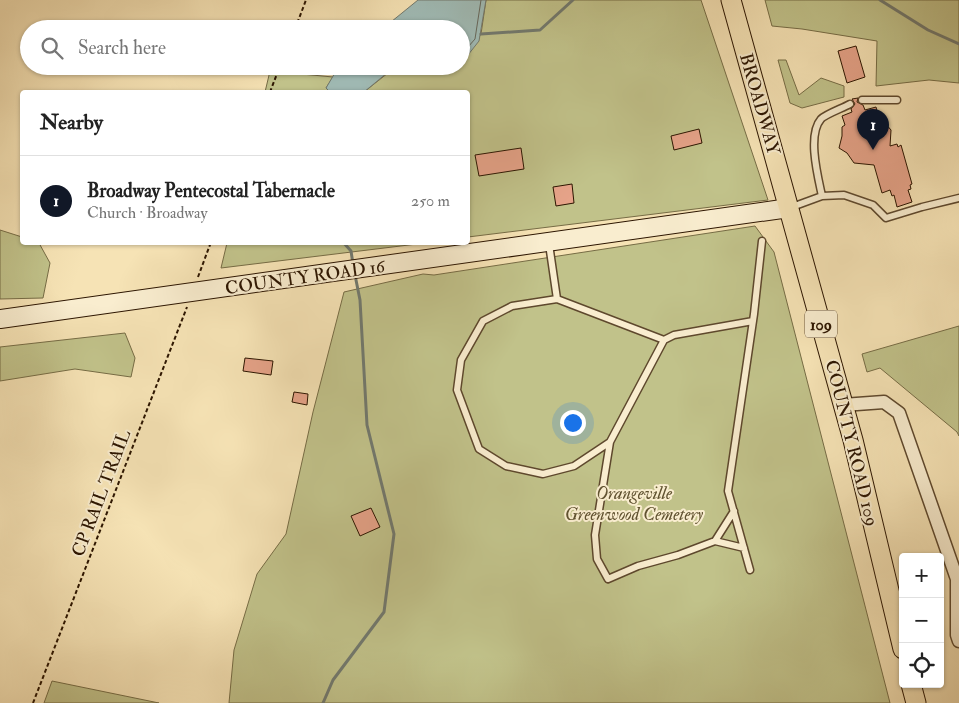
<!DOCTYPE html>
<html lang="en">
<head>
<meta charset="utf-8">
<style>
	:root { --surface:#fff; --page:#f2f2f2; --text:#222; --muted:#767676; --line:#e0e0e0; --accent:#111827 }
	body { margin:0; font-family:"IM FELL Double Pica",serif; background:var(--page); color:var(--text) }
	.controls { position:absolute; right:15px; bottom:15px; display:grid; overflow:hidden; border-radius:5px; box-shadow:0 1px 4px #0004 }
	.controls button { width:45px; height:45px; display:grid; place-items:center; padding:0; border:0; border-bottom:1px solid var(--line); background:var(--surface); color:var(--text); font:25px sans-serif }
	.you { position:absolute; left:572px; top:422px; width:18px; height:18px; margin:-12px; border:4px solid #fff; border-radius:50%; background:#1a73e8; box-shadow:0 0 0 8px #1a73e833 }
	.badge { display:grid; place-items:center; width:32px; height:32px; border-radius:50%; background:var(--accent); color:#fff; font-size:16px; font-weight:700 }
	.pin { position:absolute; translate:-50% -41px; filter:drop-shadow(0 1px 2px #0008) }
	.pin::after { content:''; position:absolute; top:26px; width:18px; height:15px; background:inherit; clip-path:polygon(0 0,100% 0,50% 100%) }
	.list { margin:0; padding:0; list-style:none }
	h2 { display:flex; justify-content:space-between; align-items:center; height:65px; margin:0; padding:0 20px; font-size:21px }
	h2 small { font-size:16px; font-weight:400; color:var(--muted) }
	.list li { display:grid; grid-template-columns:32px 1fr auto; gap:15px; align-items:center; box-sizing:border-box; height:90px; padding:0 20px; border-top:1px solid var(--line) }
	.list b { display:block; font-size:19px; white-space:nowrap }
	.list p { margin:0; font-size:16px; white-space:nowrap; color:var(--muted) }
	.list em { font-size:16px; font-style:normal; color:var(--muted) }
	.icon { flex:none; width:28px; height:28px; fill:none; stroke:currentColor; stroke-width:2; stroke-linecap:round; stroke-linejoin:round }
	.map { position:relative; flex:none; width:959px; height:703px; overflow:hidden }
	.search { position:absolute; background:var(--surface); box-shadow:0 1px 4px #0004; left:20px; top:20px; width:450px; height:55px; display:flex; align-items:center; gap:12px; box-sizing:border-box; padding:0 18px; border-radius:28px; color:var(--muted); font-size:19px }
	.panel { position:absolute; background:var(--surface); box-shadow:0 1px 4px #0004; left:20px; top:90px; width:450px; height:155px; border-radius:5px }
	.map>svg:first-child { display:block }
	.green { fill:#c1c28a; stroke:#766c45 }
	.water { fill:#a0bcb7; stroke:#72796e }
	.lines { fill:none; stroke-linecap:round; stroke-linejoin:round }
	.shore { stroke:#66685c; stroke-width:1 }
	.stream { stroke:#72796e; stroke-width:3 }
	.building { fill:#e6a389; stroke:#2c1500 }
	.service-casing { stroke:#5e482d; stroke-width:9 }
	.minor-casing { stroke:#5e482d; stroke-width:15 }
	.secondary-casing { stroke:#2c1500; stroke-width:20 }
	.primary-casing { stroke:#2c1500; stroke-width:21 }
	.path { stroke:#2c1500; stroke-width:2; stroke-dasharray:4 2.5; stroke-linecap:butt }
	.service { stroke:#f9edcf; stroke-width:6 }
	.minor { stroke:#f9edcf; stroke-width:12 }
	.secondary { stroke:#f9edcf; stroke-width:18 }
	.primary { stroke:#f6e3b5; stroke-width:19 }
	.labels { text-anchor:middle; stroke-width:4; stroke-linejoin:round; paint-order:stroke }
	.shield { fill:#f9edcf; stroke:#6a563e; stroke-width:1 }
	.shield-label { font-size:16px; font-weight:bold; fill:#2c1500 }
	.street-label { font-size:18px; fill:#2c1500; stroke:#f9edcf }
	.park-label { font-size:18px; font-style:italic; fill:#605230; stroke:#f9edcf }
</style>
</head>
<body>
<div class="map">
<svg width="959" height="703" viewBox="0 0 959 703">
	<rect width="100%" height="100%" fill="#f6e3b5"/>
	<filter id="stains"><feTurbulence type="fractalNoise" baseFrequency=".004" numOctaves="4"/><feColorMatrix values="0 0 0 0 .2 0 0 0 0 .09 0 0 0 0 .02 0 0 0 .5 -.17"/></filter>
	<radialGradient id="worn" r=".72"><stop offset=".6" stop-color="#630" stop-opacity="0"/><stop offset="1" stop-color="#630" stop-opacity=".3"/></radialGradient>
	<path class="green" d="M486,0H701L768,200L468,237V92H364L393,69L392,66H461V60H464L481,34Z
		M765,0H959V83L929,80L876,86L877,41L802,29L772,26Z
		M778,60H786L799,95L821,78L844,86V97L802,108L790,103Z
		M270,71L333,77L326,88L330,92H265Z
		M755,226L774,252L890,703H229L234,650L257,574L286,534L313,412L344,292L423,274L434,275Z
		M0,230L22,237V242L39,243L50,263L43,298L0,299Z
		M227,243V242L425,243L221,268Z
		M959,326V436L957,432L880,368L867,372L862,354Z
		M125,333L135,358L131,377L75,369L0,381V347Z
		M52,681L159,703H44Z"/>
	<path class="water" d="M418,0H486L479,41L464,60H461V29H389L386,26Z
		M339,66H391L393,68L364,92H330L326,88Z"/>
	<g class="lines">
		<path class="shore" d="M461,55L475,39L481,0"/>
		<path class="stream" d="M880,0L928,30L959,44
			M481,34L540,30L573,0
			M343,242L351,251L353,264
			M323,703L333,680L384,612L394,534L367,425L360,300L355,275"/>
	</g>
	<path class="building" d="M856,46L865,77L847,83L838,51Z
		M858,98L857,102L863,105L865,110L876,107L878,115L891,130L890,146L897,144L898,147L901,145L912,184L910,185L911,189L908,190L912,202L897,207L894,195L892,196L890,190L882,193L874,165L854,163L847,153L839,148L842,136V127L845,125L842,116L852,112L851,109L855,104L852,99Z
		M699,129L702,143L674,150L671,136Z
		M521,148L524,169L479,176L475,155Z
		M572,184L574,203L556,206L553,187Z
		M245,358L273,361L271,375L243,371Z
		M294,392L308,394L307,405L292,402Z
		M371,508L380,527L360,536L351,516Z"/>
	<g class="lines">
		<defs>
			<path id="service" d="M862,100H897
				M822,196C818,177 807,135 821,119C826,114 843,108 850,104
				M792,207L822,196L844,195L873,205L886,218L922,207L959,198
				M549,244L557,299
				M610,442L574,466L543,474L506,466L479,449L457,390L461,360L483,321L512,306L557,299L664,340
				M734,511L715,541L678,555L638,566L608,579L597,559L595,535L610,442L664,340L674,335L753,321
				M715,541L744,548
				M750,570L728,491L754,314L762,241"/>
			<path id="minor" d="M843,405L884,402L899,413L957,579V635L959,641"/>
			<path id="secondary" d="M0,319L789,208"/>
			<path id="primary" d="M731,0L853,440L903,649
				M911,684L916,703"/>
		</defs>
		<use href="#service" class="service-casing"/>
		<use href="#minor" class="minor-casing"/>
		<use href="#secondary" class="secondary-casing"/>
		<use href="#primary" class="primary-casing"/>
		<path class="path" d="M295,29L306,0
			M270,92L280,66
			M198,277L211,242
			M33,703L187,307"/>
		<use href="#service" class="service"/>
		<use href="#minor" class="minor"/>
		<use href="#secondary" class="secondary"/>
		<use href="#primary" class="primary"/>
	</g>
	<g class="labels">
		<rect class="shield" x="805" y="310.5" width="32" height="27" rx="4"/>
		<g class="shield-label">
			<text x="821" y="330">109</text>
		</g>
		<g class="street-label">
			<text transform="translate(760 104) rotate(74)" y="6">BROADWAY</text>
			<text transform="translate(305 277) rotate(-8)" y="6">COUNTY ROAD 16</text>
			<text transform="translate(852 443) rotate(76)" y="6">COUNTY ROAD 109</text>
			<text transform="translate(101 493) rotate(-69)" y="6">CP RAIL TRAIL</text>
		</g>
		<g class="park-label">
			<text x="634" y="499">Orangeville<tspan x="634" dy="21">Greenwood Cemetery</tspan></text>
		</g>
	</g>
	<rect width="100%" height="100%" filter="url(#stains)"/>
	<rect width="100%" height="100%" fill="url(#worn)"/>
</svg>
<div class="controls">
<button>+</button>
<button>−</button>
<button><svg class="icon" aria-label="locate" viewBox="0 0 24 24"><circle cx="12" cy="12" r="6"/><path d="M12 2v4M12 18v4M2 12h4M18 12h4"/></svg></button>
</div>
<div class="you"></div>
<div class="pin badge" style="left:873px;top:150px">1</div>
<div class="search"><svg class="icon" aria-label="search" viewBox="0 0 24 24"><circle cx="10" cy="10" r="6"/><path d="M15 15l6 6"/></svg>Search here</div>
<section class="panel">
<h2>Nearby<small></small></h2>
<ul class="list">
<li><span class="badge">1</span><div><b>Broadway Pentecostal Tabernacle</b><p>Church · Broadway</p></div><em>250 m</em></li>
</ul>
</section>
</div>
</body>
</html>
